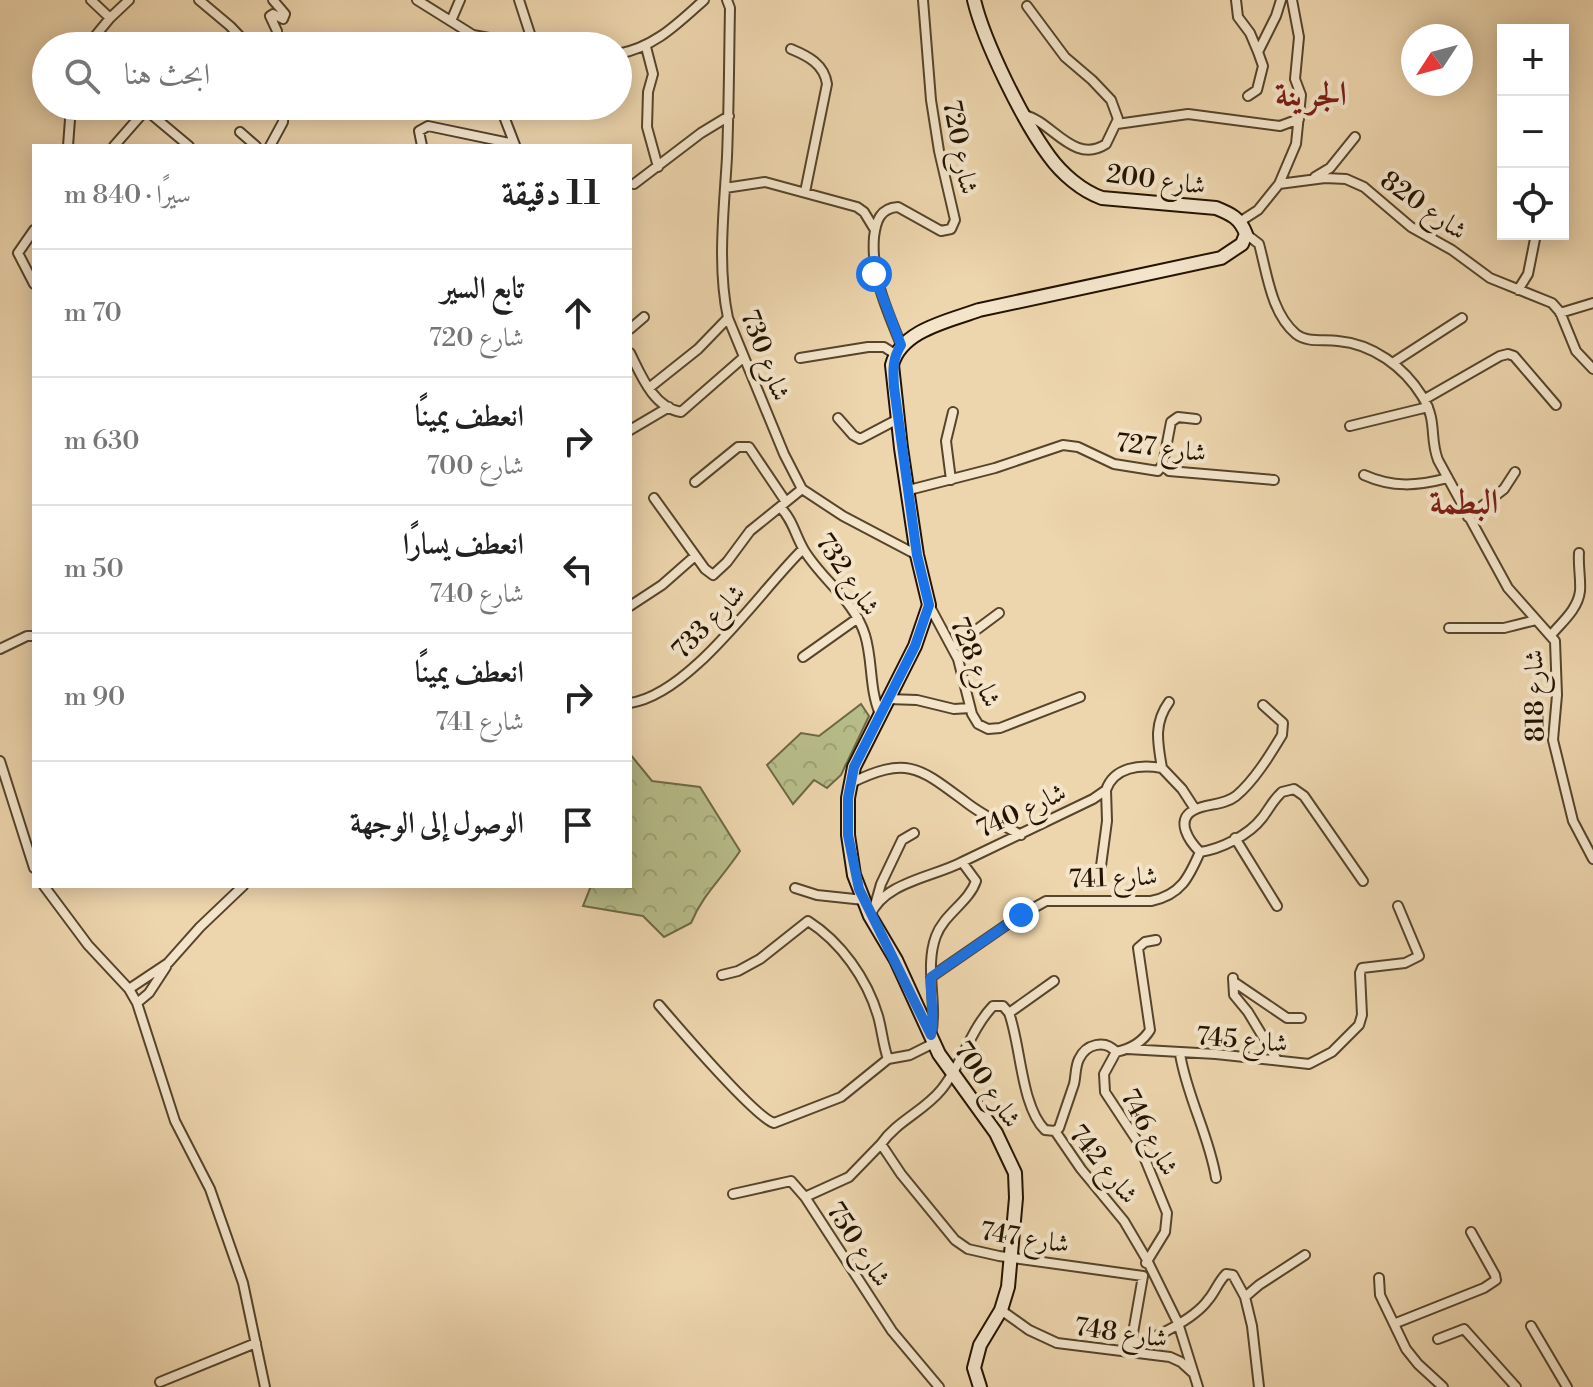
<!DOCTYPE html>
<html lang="ar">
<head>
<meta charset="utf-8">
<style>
	:root { --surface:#fff; --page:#f6f6f6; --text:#222; --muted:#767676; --line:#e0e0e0 }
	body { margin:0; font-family:"Libre Bodoni",Amiri,serif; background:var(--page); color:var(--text); direction:rtl }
	.controls { position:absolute; right:24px; top:24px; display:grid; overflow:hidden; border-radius:0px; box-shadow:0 4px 20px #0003 }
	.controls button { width:72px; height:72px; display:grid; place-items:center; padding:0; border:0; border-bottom:2px solid var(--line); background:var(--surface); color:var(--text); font:40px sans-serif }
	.compass { position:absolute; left:1401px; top:24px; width:72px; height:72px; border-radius:50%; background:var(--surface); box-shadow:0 4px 20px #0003; rotate:234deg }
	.stop { position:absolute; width:24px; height:24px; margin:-18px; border:6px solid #1a73e8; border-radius:50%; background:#fff }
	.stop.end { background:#1a73e8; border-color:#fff; box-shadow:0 2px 8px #0008 }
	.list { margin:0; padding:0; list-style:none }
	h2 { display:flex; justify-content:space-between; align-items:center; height:104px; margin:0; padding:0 32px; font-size:34px }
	h2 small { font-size:26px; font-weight:400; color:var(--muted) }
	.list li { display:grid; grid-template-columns:52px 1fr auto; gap:24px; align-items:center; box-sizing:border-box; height:128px; padding:0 32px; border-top:2px solid var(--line) }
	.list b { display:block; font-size:30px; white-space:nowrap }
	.list p { margin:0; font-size:26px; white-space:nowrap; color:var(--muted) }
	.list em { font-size:26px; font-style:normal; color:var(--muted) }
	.icon { flex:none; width:44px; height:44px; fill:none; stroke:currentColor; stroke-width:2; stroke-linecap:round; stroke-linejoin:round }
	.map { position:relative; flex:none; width:1593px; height:1387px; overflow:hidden; direction:ltr }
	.search { position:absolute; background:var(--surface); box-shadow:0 4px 20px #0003; left:32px; top:32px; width:600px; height:88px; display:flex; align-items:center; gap:20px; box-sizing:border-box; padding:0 28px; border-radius:44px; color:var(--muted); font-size:30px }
	.panel { position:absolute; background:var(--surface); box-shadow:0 4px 20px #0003; left:32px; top:144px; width:600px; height:744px; border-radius:0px; direction:rtl }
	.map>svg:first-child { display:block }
	.forest { fill:url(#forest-crowns); stroke:#6e6845; stroke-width:2 }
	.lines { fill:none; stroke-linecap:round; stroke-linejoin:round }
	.street-casing { stroke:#56442b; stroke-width:12 }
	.secondary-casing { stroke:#241300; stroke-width:16 }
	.street { stroke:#f3e4ca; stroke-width:8 }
	.secondary { stroke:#f3e4ca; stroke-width:12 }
	.route { stroke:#1a73e8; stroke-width:10 }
	.labels { text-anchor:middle; stroke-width:8; stroke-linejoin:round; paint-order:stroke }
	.street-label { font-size:26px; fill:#241300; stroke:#f3e4ca }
	.district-label { font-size:34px; font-weight:bold; fill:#7a1f14; stroke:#f3e4ca }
</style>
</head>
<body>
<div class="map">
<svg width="1593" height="1387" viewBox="0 0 1593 1387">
	<defs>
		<pattern id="forest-crowns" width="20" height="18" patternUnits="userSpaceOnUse" patternTransform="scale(2)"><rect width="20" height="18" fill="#b7bd8a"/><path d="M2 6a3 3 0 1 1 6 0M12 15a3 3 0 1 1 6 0" fill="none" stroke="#9da275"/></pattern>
	</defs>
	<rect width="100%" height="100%" fill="#edd5ad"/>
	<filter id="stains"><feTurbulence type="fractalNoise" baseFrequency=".0025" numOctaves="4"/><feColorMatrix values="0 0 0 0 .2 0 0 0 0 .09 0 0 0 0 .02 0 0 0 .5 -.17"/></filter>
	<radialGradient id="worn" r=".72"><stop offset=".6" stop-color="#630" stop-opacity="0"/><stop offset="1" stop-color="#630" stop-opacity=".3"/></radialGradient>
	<path class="forest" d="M861,704L869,716L841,775L827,788L814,780L793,804L767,765L801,733L819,736Z
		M630,754L652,781L700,787L740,851C723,877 703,894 691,923L664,937L643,916L583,906L591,886H630Z"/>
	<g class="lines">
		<defs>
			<path id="street" d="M91,0L110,18
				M199,0L230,26L249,46
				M273,0L285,14L283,19L273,14L270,16L277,31
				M417,0L473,35L533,46
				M519,0L534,46
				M727,0L730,8C729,58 729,107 727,157C724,210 717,266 728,318L784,454L802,489L843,516L917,555
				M1236,0L1238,17L1250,33L1258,52
				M451,21L460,0
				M391,42L395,46
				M87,46L110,18L129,0
				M646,47L653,74L648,92L647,127L658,167
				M791,49C808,56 824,64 827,84L805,192
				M618,54C655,47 677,24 704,0
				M1248,96L1257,90L1263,66L1258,52L1276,16L1281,0
				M500,106L515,145
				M146,110L189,146
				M1025,115C1052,122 1074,165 1106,144L1118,119L1111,100L1092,80L1065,57L1027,6
				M1117,124L1188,114L1280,126L1299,119
				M240,132L256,146
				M68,146L71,106
				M114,146L149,106
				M270,146L283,122L284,106
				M422,146L419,131L428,126L514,144
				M1315,177L1330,168L1355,137
				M634,184L701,133L729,116
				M1279,184L1325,178L1346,179L1364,187L1411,227L1452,250L1490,278L1552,303L1560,312L1576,351L1593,369
				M725,188L765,182L857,207L864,212L875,230
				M1241,221L1258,210L1279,184L1296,144L1301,95L1295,79L1299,37L1292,0
				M34,230L18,253L34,284
				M1246,234L1259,244C1267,273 1271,313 1296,334C1307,343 1324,339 1338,341C1373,344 1404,367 1422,396C1438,421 1429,437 1438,460L1508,588L1555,641L1557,695L1553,740L1573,821L1593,859
				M1518,290L1528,274L1536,234
				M1560,313L1593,303
				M630,329L644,317
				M901,345C887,309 871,277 874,237C876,221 880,208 898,207L941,231L951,229L955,220L939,151L931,100L923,0
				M630,353C641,375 653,407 681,412L744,357
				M800,358L868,347H884L895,354
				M1394,362L1462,318
				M649,388L698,349L728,318
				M1425,399L1500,356L1508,354L1514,356L1556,405
				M838,418L853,435L860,439L898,419
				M1350,426L1428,407
				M630,430L669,407
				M1163,464L1171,422L1178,417L1196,419
				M1364,475C1393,488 1417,486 1448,478
				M951,480L946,441L953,412
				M695,482L738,447H749L786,502
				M909,490L995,468L1063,445L1078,447L1114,464L1158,471L1163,464L1169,471L1274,480
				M654,498L705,569L713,575L727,562L750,531L802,489
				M780,507C793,520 795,535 804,550C822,580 854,600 865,635C873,661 869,689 880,714
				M1468,517L1504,489L1515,472
				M929,605L958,659L972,714L978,724L988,729L1000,728L1080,697
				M630,606L662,585L695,556
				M1449,628H1504L1536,620
				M1552,634C1562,622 1578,609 1580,591C1581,579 1578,566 1579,553
				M952,648L999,613
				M0,649L27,636H34
				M803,657L858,618
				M888,699L917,700L954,709L970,708
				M630,703C691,694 759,592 803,549
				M0,761L34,868
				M1162,768L1182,789L1195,809
				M851,783C908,755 920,768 967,803C984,816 1003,825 1021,835
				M1235,838L1277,906
				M1200,852C1221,849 1249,835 1262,818C1269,809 1273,800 1282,792L1294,789L1304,796L1363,881
				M1200,852C1190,842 1174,820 1194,810C1207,803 1223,806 1236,796C1254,781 1270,755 1282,735L1283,723L1263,705
				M1101,866L1107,821L1106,790
				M44,886L88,945L129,989L137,1003L175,1121L210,1189L243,1283L265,1387
				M795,888L817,895L864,900
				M875,905L881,884L902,840L914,833
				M870,916C883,882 934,877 962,862
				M722,975L738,971L760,959L808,921C841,942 867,979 878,1016C882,1030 883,1045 888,1059
				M931,977L1021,915L1046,901H1151C1181,895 1189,877 1200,852
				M1233,978L1234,995L1248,1012L1277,1060
				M1234,982L1287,1018H1301
				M129,989L168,963L200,927L243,886
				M137,1003L149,993L166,967
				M659,1005C677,1026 755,1117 774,1123L841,1097L888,1059L910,1055L934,1043
				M1009,1013L1054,981
				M931,1035C938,1003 924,968 936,936C944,914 969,902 976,881L962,862L1093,799L1106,790C1114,767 1140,764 1162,768C1158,744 1153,724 1169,702
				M1127,1049L1216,1054L1309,1064L1332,1052L1359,1025L1362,1015L1360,973L1362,968L1405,963L1419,956L1398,906
				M1180,1054C1187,1097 1209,1135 1216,1178
				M1055,1131L1059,1128C1064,1113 1069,1099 1074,1084C1076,1076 1075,1067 1079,1059C1086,1044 1105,1039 1116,1052
				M881,1144L849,1177L805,1197L892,1331L939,1387
				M733,1194L791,1181L805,1197
				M1146,1263L1165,1232L1167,1213L1138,1142L1105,1092L1104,1074L1116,1052C1130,1049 1142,1043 1150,1030L1138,948L1145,942L1156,940
				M1379,1278L1380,1295L1406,1349L1418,1364L1443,1387
				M1001,1310L1029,1330L1057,1343L1170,1357L1181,1362L1192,1372
				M1396,1323L1484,1288L1496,1280L1495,1275L1471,1232
				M1531,1326L1567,1387
				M1438,1339L1464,1329L1516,1387
				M1131,1343C1153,1341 1195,1318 1208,1300C1215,1292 1218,1282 1226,1274L1233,1275L1245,1297
				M1130,1350L1143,1276L999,1256L968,1249L955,1240L901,1174L881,1144C897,1121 924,1111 941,1090C962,1065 970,1030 993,1006H1003L1009,1013C1021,1046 1021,1106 1045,1130L1055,1131L1081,1169L1124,1221L1147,1260L1178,1323L1198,1387
				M160,1382L256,1343
				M1259,1387L1252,1326L1245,1297L1259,1285L1305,1255"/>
			<path id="secondary" d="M974,0C984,42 1023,121 1049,156C1062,174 1082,191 1102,198L1216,208C1231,214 1240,218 1246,234L1242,244L1221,258L979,310C949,321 901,330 892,365L901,448L917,555L929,605L915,646L854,767L848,798V835L854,875L870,916L896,960L939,1054L996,1133L1015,1173L1016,1198L1008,1287L1001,1310L980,1345L974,1368L980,1387"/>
		</defs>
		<use href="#street" class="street-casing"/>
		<use href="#secondary" class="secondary-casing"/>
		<use href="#street" class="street"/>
		<use href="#secondary" class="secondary"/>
	</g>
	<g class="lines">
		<path class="route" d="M874,274L901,345C892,359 893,371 894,387L917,555L929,605L915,646L854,767L848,798V835L859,889L931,1035C935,1015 930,998 931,977L1021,915"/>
	</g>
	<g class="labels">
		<g class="street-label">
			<text transform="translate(961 147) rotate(79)" y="9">شارع 720</text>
			<text transform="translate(1156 179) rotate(7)" y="9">شارع 200</text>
			<text transform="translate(1424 205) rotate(35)" y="9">شارع 820</text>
			<text transform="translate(766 355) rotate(69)" y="9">شارع 730</text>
			<text transform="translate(1161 447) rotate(7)" y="9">شارع 727</text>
			<text transform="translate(848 574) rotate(56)" y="9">شارع 732</text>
			<text transform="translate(708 621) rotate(-46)" y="9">شارع 733</text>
			<text transform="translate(976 662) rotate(68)" y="9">شارع 728</text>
			<text transform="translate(1534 696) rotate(-91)" y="9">شارع 818</text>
			<text transform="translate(1021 810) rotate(-25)" y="9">شارع 740</text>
			<text transform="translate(1113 877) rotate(-2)" y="9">شارع 741</text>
			<text transform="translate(1242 1039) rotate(5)" y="9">شارع 745</text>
			<text transform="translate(988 1084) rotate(56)" y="9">شارع 700</text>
			<text transform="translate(1150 1132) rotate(62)" y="9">شارع 746</text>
			<text transform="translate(1104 1164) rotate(51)" y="9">شارع 742</text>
			<text transform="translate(1025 1237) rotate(9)" y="9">شارع 747</text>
			<text transform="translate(859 1244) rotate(57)" y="9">شارع 750</text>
			<text transform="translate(1121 1332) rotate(8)" y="9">شارع 748</text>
		</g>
		<g class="district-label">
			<text x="1311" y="105">الجرينة</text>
			<text x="1464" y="513">البطمة</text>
		</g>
	</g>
	<rect width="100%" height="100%" filter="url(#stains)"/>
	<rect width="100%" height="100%" fill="url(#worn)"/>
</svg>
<div class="controls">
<button>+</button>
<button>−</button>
<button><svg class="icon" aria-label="locate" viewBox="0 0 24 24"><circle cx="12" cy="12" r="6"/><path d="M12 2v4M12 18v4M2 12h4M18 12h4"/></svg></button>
</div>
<svg class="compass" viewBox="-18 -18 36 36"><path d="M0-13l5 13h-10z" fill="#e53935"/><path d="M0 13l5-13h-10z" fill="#767676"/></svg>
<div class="stop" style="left:874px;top:274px"></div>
<div class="stop end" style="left:1021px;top:915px"></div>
<div class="search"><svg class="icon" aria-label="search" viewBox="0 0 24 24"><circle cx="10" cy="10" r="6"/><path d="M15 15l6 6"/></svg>ابحث هنا</div>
<section class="panel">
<h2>11 دقيقة<small>سيرًا · 840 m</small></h2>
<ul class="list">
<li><svg class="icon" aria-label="ahead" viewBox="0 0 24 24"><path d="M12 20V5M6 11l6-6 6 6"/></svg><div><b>تابع السير</b><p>شارع 720</p></div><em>70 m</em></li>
<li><svg class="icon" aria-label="right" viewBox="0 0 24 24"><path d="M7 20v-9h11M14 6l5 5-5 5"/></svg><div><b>انعطف يمينًا</b><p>شارع 700</p></div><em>630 m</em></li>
<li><svg class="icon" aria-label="left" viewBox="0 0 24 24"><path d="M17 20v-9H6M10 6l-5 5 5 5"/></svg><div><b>انعطف يسارًا</b><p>شارع 740</p></div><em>50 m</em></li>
<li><svg class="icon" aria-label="right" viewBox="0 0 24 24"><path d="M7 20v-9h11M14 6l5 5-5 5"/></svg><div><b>انعطف يمينًا</b><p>شارع 741</p></div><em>90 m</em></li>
<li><svg class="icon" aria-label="arrive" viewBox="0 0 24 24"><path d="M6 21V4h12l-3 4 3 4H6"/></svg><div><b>الوصول إلى الوجهة</b></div></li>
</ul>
</section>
</div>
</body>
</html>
